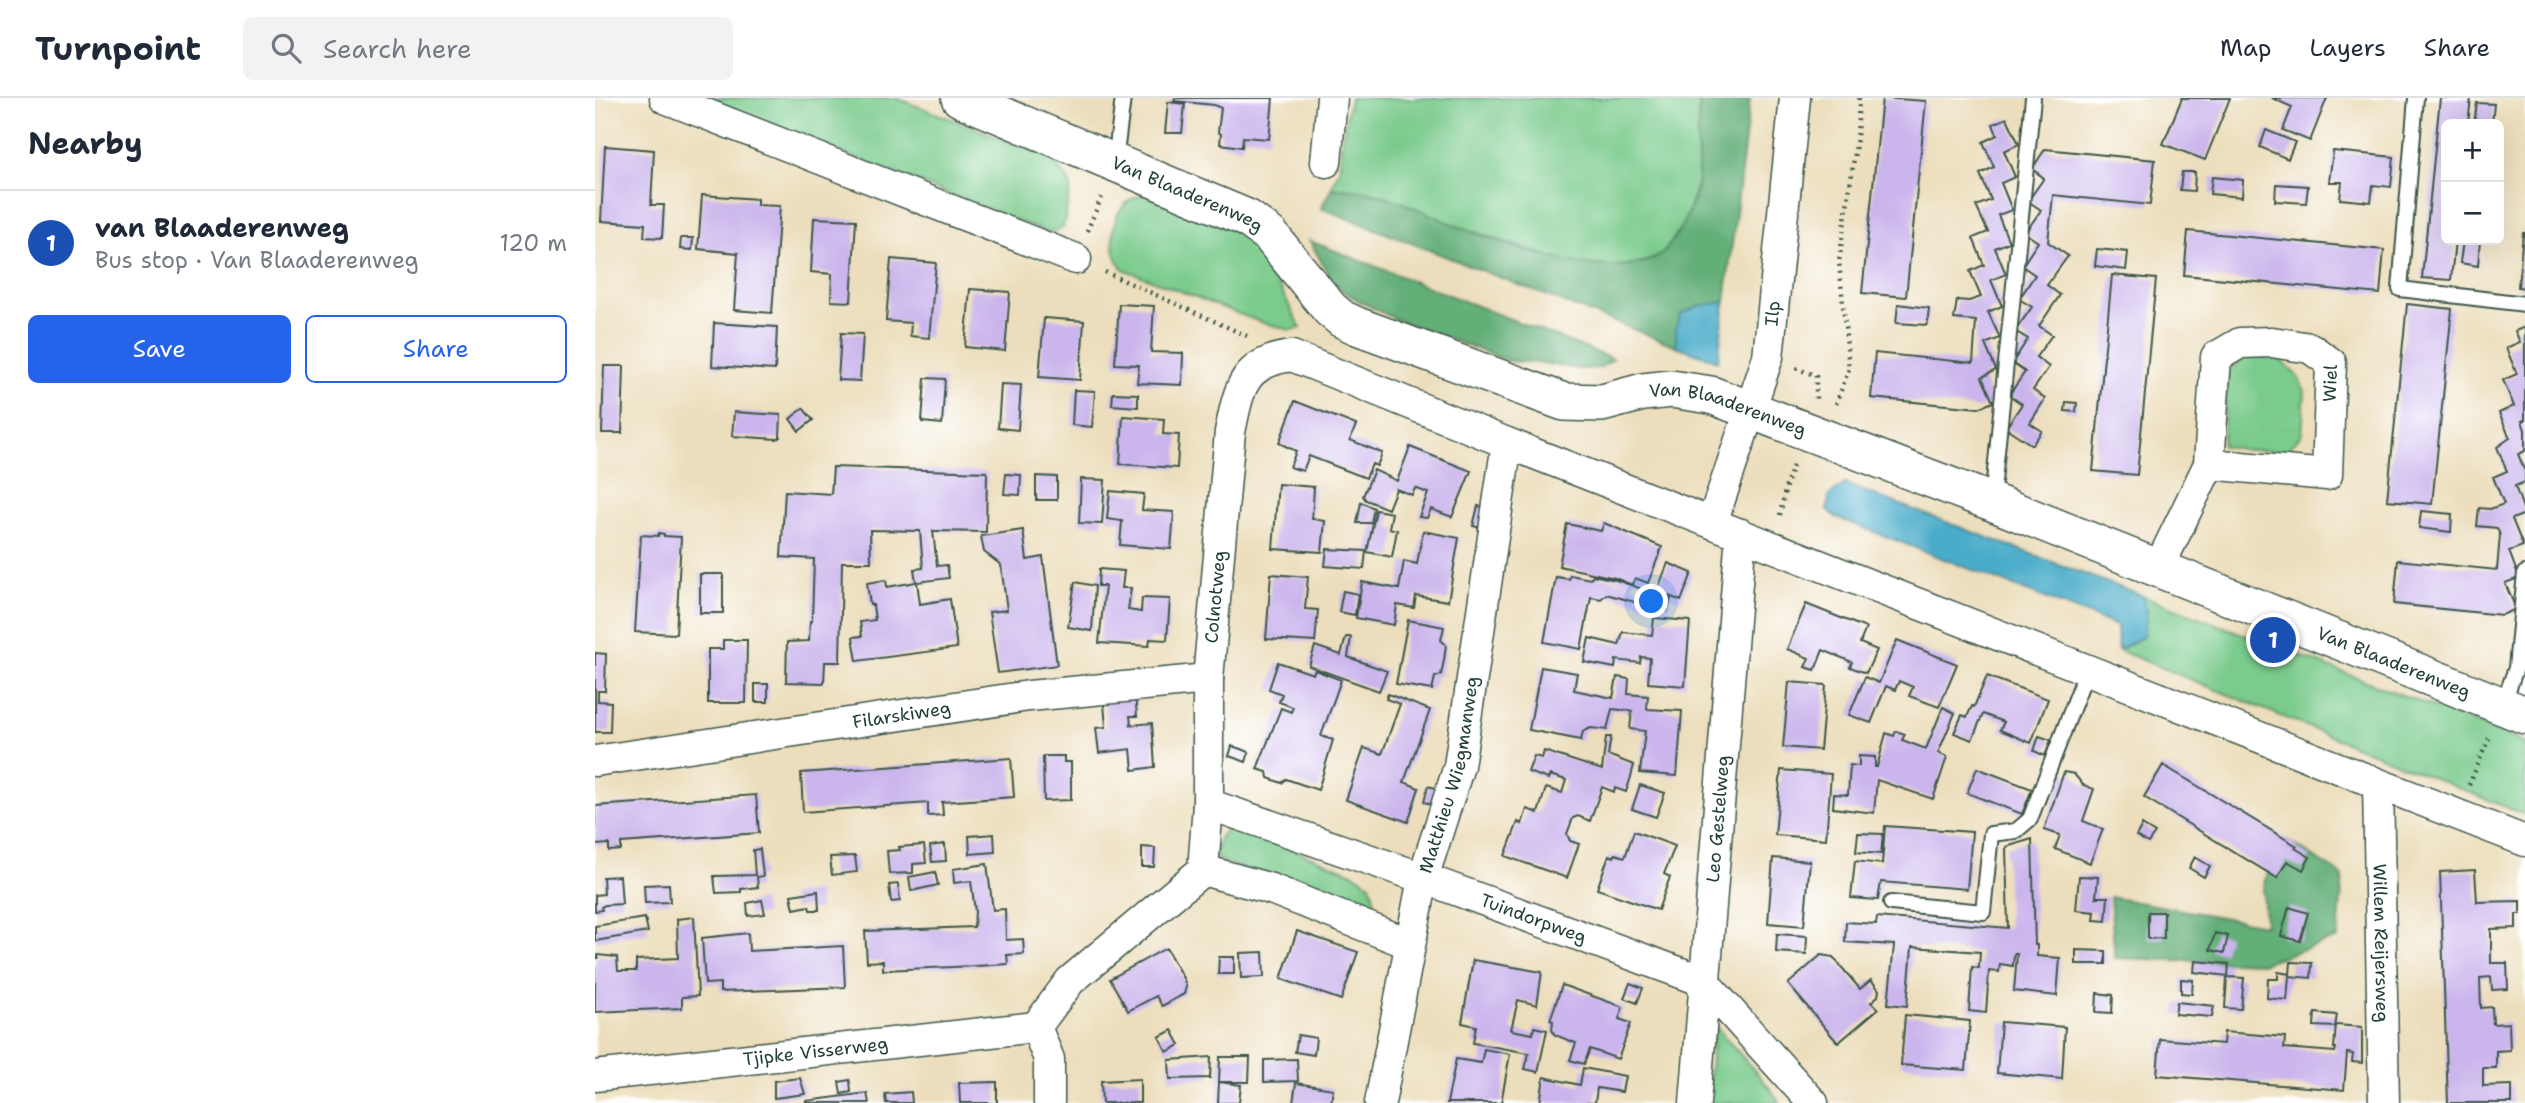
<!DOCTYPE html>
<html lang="en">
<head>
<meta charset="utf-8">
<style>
	:root { --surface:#fff; --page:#f2f2f3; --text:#1f2937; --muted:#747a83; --line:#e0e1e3; --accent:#2563eb }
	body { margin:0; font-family:"Shantell Sans",sans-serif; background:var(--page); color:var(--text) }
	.controls { position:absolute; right:21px; top:21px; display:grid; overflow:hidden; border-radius:10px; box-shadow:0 7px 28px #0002 }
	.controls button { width:63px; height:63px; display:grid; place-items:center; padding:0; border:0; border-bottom:2px solid var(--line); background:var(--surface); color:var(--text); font:35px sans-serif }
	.you { position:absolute; left:1057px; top:504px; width:24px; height:24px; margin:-18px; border:5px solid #fff; border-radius:50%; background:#1a73e8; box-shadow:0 0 0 10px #1a73e833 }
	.badge { display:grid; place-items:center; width:46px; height:46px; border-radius:50%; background:var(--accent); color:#fff; font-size:23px; font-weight:700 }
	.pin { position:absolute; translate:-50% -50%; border:4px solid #fff; box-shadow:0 2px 7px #0006 }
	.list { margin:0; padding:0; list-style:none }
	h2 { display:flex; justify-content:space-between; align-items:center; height:91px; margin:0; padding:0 28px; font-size:30px }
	h2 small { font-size:23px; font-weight:400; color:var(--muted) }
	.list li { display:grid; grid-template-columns:46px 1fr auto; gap:21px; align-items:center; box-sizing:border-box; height:105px; padding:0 28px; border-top:2px solid var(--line) }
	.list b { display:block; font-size:26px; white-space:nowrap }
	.list p { margin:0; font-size:23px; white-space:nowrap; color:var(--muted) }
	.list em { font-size:23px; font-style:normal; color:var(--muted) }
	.actions { display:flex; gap:14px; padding:21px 28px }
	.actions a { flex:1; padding:16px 0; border:2px solid var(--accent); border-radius:10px; text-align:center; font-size:24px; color:var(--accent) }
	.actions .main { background:var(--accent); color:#fff }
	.icon { flex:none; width:38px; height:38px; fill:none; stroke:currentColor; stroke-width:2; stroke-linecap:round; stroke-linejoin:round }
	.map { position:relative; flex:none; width:1930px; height:1005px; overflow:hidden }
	header { display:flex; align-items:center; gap:42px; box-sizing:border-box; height:98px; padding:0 35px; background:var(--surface); border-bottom:2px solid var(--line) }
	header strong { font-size:33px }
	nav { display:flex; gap:38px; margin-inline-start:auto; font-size:24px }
	.search { width:490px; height:63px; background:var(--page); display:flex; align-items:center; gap:18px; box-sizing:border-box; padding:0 24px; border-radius:10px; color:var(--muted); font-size:26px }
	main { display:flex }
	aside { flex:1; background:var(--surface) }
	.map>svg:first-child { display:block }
	.green { fill:#7acb8c; stroke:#4c8460; stroke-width:2 }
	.forest { fill:#63af78; stroke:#417656; stroke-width:2 }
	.water { fill:#49acc9; stroke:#34747e; stroke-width:2 }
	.building { fill:#cab5ec }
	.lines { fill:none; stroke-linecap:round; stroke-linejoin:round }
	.service-casing { stroke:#3e5548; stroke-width:18 }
	.minor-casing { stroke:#3e5548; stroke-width:33 }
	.tertiary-casing { stroke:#3e5548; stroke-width:40 }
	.path { stroke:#3e5548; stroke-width:4.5; stroke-dasharray:2 5; stroke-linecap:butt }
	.service { stroke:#fff; stroke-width:14 }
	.minor { stroke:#fff; stroke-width:30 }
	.tertiary { stroke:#fff; stroke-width:37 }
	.labels { text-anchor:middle; stroke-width:5; stroke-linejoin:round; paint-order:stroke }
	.street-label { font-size:18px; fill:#1f3d34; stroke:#fff }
</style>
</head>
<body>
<header>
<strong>Turnpoint</strong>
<div class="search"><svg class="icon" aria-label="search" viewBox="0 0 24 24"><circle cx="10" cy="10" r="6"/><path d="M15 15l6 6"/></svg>Search here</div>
<nav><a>Map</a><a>Layers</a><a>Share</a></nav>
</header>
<main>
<aside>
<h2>Nearby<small></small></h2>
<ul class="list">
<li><span class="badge" style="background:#1a4fb4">1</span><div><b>van Blaaderenweg</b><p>Bus stop · Van Blaaderenweg</p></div><em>120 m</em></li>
</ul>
<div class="actions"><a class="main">Save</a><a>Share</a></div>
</aside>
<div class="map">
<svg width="1930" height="1005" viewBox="0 0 1930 1005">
	<rect width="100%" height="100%" fill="#fff"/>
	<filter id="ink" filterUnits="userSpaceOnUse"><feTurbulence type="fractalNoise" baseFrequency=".0143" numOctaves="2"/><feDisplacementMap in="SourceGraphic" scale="14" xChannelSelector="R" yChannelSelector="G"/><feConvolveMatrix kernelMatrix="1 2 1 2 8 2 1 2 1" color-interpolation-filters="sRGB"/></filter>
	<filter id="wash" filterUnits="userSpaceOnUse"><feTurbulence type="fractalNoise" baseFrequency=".00686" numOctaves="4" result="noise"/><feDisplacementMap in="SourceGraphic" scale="28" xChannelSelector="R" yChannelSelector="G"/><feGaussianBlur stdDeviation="1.57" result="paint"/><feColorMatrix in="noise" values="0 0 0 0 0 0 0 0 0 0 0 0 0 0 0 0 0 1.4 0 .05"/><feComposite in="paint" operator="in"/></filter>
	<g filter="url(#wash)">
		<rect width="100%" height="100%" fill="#ecdebc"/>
		<path class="green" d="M106,0H301L453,58L472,80L476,89L468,130L454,135Z
			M755,0H1105L1103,25V83L1090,122L1075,146L1061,161L1022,169L972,164L865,129L784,96L748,90L736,91L745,69L746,48Z
			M553,95L639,131L660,153L678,177L706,230L695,232L665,224L528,171C513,152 514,114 537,101C542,98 548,97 553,95Z
			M1652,257L1683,259L1703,279L1710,293L1707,335L1692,353L1653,352L1627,348L1633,274Z
			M1548,498L1930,644V717L1523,552L1537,546L1552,514Z
			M635,727L758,775L775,786L780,804L771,812L758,811L624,762L620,758L624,740Z
			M1119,927L1175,990L1185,1005H1112Z"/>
		<path class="forest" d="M1105,0H1155L1130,204L1103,208L1081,229V248L726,110L736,91C778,87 819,110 857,126C910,147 1004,183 1058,161C1079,153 1102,101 1103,80C1104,62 1101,44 1103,26C1103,17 1106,9 1105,0Z
			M715,143L1018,261L1005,270L984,271L945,265L914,263L800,221L764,203L745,191L734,178Z
			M1692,742L1748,778L1743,840L1667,865L1520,860L1515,799L1670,827L1668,790L1673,770Z"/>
		<path class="water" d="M1130,204L1123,263L1081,248V229L1086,216L1103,208Z
			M1250,386L1548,498L1552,514L1548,539L1523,552L1522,528L1240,419L1232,412L1234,398Z"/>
		<g id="blocks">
			<path class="building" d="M580,0H678L674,41L648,39L647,49L625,46L626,36L623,34L626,10L619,7L579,3Z
				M1287,0L1331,3L1311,199L1267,195Z
				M1587,0H1635L1610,62L1568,46Z
				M1677,0H1732L1715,43L1688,32L1697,9Z
				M1845,0H1876L1873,26H1851V142H1860L1856,182L1827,180Z
				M573,4L590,6L587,35H570Z
				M1882,5L1899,6L1897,26H1879Z
				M1412,20L1424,46L1409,53L1420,79L1406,85L1417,112L1403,117L1414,144L1400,150L1411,176L1396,182L1407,208L1393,214L1405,240L1390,246L1401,272L1387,279L1398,304L1384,310L1276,300L1280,255L1378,265L1381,223L1359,221L1362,202L1374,203L1386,199L1375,173L1389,167L1378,140L1393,134L1381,108L1396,102L1385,76L1399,69L1388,44L1402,37L1398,26Z
				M1671,32L1700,44L1693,61L1665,49Z
				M10,48L59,52L56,107H69L67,140L49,139L50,126L6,123Z
				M1450,51L1560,62L1555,107L1458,97L1453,144L1473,158L1452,187L1465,197L1444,228L1457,237L1441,259L1454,269L1438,292L1450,301L1435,325L1447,333L1437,347L1411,330L1427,306L1414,297L1430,274L1417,265L1433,241L1420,233L1437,209L1424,201L1440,177L1427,168L1443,144L1430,135L1446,112L1433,103L1449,80L1437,71Z
				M1738,53L1799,59L1796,89L1778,87L1776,104L1745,101L1747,84H1734Z
				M1587,74H1600L1599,93L1585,92Z
				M1617,79L1648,82L1647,99L1615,96Z
				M1681,86L1713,88L1711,105L1680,103Z
				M107,97L162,101V107L185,108L177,215L139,212L143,155L103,151Z
				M219,120L261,122L256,204L236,203L237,176L216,174Z
				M1593,133L1789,152L1785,196L1589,177Z
				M1928,135H1930V190L1923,189Z
				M86,140H98L97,152L85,151Z
				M1868,142H1885L1883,168L1865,165Z
				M1502,151L1533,154L1531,172L1500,168Z
				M296,161L341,165L334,240L315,238L316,225L291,223Z
				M1517,177L1561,181L1542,377L1498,373Z
				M375,191L415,194L410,253L370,249Z
				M524,206L559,208L556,254L588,255L587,287L542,285L544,267L520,266Z
				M1303,206L1334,210L1332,227L1301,225Z
				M1812,206L1857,211L1837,406L1792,402Z
				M449,220L489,223L485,282L444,279Z
				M119,225L182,229L180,272L117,268Z
				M1930,229V322L1927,323L1930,332V353L1923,356L1930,373V384L1920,388L1930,416L1917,421L1928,448L1914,453L1924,480L1910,485L1921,511L1907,517L1799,506L1803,462L1902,472L1905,437L1902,430L1882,428L1884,410L1895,411L1909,406L1898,379L1912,373L1902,349L1915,340L1904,315L1919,308L1908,282L1922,276L1911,250L1925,244L1920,233Z
				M246,235L268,236L265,283L243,282Z
				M9,268H29L27,335H7Z
				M330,280L350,281L347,326L327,324Z
				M406,286L426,287L423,332L403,330Z
				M479,292L500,293L497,329L477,327Z
				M518,295L543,296V309L517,307Z
				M700,303L761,327L755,342L787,355L782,368L777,366L771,380L714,358L708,373L695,369L701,353L684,345Z
				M1471,304L1482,305L1481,314L1470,313Z
				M208,310L218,322L204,333L195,321Z
				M139,314L186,317L185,339L182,341L137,338Z
				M528,318L569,321L568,336L584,337L582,370L525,366Z
				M815,349L876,373L857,419L836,411L832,420L824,419L833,395L820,390L817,397L801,391L793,411L771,402L768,398L779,372L802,383Z
				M238,369L392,374L391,434L338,433L342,468L352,467L354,480L322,484L325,506L355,501L362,550L262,563L258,539L267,538L265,524L280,522L278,507H275L272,485L291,482L292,489L321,484L319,471L328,470L325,433L275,432L276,464H247L245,564H230L229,585L191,584L192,544L214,543L215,523H217L219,461L186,459L190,393L236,396Z
				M411,376L426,377L425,397L409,396Z
				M441,378L462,379V402H441Z
				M486,381L510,382L507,426L484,425Z
				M683,386L719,389L717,421L730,423L727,454L678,451Z
				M515,393L549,396L547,412L579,414L576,451L525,447L527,423L512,421Z
				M766,404L779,410L776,425H762Z
				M883,408L898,411L894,432L878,428Z
				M781,412L797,415L794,430L802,432L797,459L772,454Z
				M1826,413L1857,416L1856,434L1824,430Z
				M1009,425L1067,449L1053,485L1040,480L1037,487L1020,480L964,468L972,426L1006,433Z
				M428,432L432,462L448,459L462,567L403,575L394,514L412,512L406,467L389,454L386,438Z
				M828,433L864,440L853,503L821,498L819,510L802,507L799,527L761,520L767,484L804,491L809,463L822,466Z
				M64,435L69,436V438L86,439L81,536L40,534L46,437L63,438Z
				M732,451L771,453L769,471L730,468Z
				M1073,465L1097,475L1086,503L1062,493Z
				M504,471L529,473L527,490H536L533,512L546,514L547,500L575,501L572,542L555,541L554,548L504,545L510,488H503Z
				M105,476H128V515H105Z
				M676,476L713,479L710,511L723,512L720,544L671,541Z
				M975,477L995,481L998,477L1021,482L1076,501L1072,513L1011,496L1006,501L996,499L986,551L949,544L961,479L974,481Z
				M480,484L500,488L497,533L473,529Z
				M748,493L763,496L760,517L744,514Z
				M1211,506L1271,530L1265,545L1282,552L1271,575L1255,569L1257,564L1228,552L1220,572L1210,569L1214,560L1192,551Z
				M1059,520L1095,523L1090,588L1053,585L1055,560L1046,559L1045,565L1021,562L1020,570L989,564L994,540L1024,547L1028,534L1057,537Z
				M813,522L849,529L846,542L851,547L849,562L846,577L840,579L837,592L801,586Z
				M751,539H756L753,559L792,573L784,593L714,568L720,548L746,557Z
				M128,542H152L151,605H113V551H128Z
				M1302,542L1362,566L1344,609L1314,598L1318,589L1304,583L1300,592L1291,588L1276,625L1254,617L1270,579L1284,585Z
				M0,555L11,556L10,593H3V603L16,604L15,634H0Z
				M683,564L718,576L720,572L746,582L726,638L738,642L723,692L691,681L687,685L673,680L672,674L662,671L686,610L696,614L698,609L684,604L687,596L674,591Z
				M946,569L982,575L979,592L1018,600L1022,579L1034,581L1033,596L1053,598L1052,611L1087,613L1082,678L1045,675L1050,633L1035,631L1037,613L1017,611L1012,632L996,630L988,633L986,642L934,632Z
				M1392,578L1453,601L1436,645L1405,632L1409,624L1388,616L1377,642L1359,635L1367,617L1372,619L1377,608L1379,609Z
				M1194,584L1231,587L1225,652L1188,649Z
				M160,586H173V604H160Z
				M508,594L540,597L542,618H535L536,627L557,625L560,669L538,672L536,651L504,655L501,630L511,629Z
				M793,596L835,612L809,684L824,690L813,724L751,702L769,650L787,656L805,606L791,601Z
				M1348,609L1360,615L1343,655L1352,659L1338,701L1282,682L1279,715L1238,710L1239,696L1253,697L1255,667L1264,668V658L1280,659V669H1282L1291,635L1299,638L1301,633L1310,636L1307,642L1331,651Z
				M1444,638L1456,642L1450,658L1439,653Z
				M1011,639H1016L1013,657L1039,667L1035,682L1031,694L1020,690L1019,694L1007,689L995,723L983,718L978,720L972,736L975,743L984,746L972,780L910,758L923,724L927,726L932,711L943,715L951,690L967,695L971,682L955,677L953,681L933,674L939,658L947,660L949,653L1007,672Z
				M637,648L654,654L651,664L634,658Z
				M448,658H469V664H476V702L449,703Z
				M416,660L419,699L347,704L348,717L333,718V705L208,714L206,675Z
				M1568,667L1702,748L1700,750L1715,759L1708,772L1692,763L1682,780L1549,699Z
				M1382,670L1437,691L1427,716L1372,695Z
				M1186,672L1236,676L1231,741L1180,737Z
				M1469,674L1479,676L1488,687L1499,691L1488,723L1508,731L1495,765L1460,751L1465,737L1449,732Z
				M1045,687L1070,695L1061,719L1037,711Z
				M833,688L844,691L840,707L829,704Z
				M161,697L164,735L26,745V752L14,753V746L0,747V708Z
				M1547,727L1560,735L1553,745L1541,738Z
				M1290,728L1377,734L1372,791L1286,784L1283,802L1256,800L1260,763L1287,766Z
				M1039,733L1080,748L1069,776L1075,779L1063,812L1002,791L1014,757L1019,759L1020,756L1030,759Z
				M1263,735L1288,736L1286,756L1261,754Z
				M399,736L400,754L375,756L374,738Z
				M1437,741L1440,847H1442V858L1465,860L1462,898L1419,893L1422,856H1419L1418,868L1405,866L1404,874L1394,873L1391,915L1374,913L1377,869L1384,870L1385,854L1317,849L1312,908L1293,906L1299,847L1250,844L1251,824L1281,826L1282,819L1413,830L1411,749Z
				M350,746L351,763L337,764L335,748Z
				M329,747L331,765L318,766V775L294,776L292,753L305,752L304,749Z
				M547,749L560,750L559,769H547Z
				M165,751L168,778L162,779L163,789L146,791V794L121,795L119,778L160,777L158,752Z
				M260,758L262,774L237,777L235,759Z
				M1600,759L1615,768L1609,779L1594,770Z
				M1178,760L1215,763L1209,828L1173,825Z
				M392,766L398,812L410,811L411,842L428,841L429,856L412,857L413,866L381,868L288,872V863L272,864L270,833L379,829L380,813L376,783L359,785L358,771Z
				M1880,772L1882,804L1925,803V816H1921V830L1896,831V865H1912L1913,891L1897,892L1896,879L1885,880L1886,910L1897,909L1898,926L1914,925L1915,952L1901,953V970H1888V988L1917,987V1005H1853L1845,774Z
				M340,774L343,787L316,793L314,779Z
				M25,778L27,806L10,807L6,809L7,812L0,813V797L9,796L8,779Z
				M1484,778L1503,779L1501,799H1513L1511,823L1499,822L1500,814L1481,812Z
				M74,786L75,804L50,805L49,787Z
				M303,786L305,803L296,804L294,787Z
				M223,793L224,812H215L214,808L199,811L196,797Z
				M167,802L170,816L153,818L152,805Z
				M1694,809L1713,815L1705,843L1686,838Z
				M1553,814H1569V840L1553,841Z
				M99,819L103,898L87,899V910L0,914V860H3V857L22,859L23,873H41V862L83,860L82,821Z
				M50,820L53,834L0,843V828Z
				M702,833L763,854L746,902L686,881Z
				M153,835L154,853L248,848L250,889L125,894V885L110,886L107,840Z
				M1620,835L1633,838L1629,855L1615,852Z
				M1182,836L1212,838L1211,856L1181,854Z
				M571,850L589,882L591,889L589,896L567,908L561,898L533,913L515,881Z
				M1481,852L1511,853V866H1481Z
				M668,854L669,879L646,880L645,855Z
				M1226,857L1238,859L1265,891L1276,882L1284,892L1283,898L1276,904L1283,911L1243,945L1193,886Z
				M624,859H639V876H623Z
				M878,862L947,874L942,907L923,902L916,932L938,936L939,929L952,932L943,974L930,971L934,955L878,945L881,928L867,925Z
				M1600,863L1634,866L1633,878L1599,874Z
				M1696,864L1717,865L1716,880L1694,878L1692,902L1672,900L1673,881H1683V874L1695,876Z
				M1632,879L1649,880L1646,911L1630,910Z
				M1586,881L1598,882L1597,896L1586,895Z
				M1035,885L1048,890L1042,905L1029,900Z
				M967,887L1028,909L1024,921L1036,925L1023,961L995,951L989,966L975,962L981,945L960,937L957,932L958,923L955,922Z
				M1502,895L1518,897L1517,915L1501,914Z
				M1582,904L1619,908L1617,919L1580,916Z
				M1720,915L1742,917L1740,929L1719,928Z
				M1310,917L1375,923L1371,972L1306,967Z
				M1406,924L1470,929L1467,981L1402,975Z
				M1741,927L1767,929V965L1757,964L1758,956L1752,955L1749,992L1562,977L1565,941L1628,946L1629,934L1690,939L1689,950L1740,954L1741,950H1739Z
				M577,932L585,947L572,954L564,939Z
				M703,937L721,940L719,957L700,954Z
				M889,951L915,956L906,1005H852L861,961L886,965Z
				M616,959L615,980L575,981L574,962Z
				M625,959H655L654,984H624Z
				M702,961L703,983L669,984V962Z
				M988,970L1030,978L1027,994L1002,990L1000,1005H945L949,979L985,987Z
				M205,980L210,996L179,1000V983Z
				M545,981V1005H507L506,983Z
				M255,982L256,994L246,996L244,984Z
				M402,984V1005H365L364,985Z
				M624,984L646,987L644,1005H623Z
				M701,985L738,991L736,1005H698Z
				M316,994L317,1005H291L290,996Z
				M272,995L274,1005H212L211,1003Z"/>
		</g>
	</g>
	<g filter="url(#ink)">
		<use href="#blocks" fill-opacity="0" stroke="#3e5548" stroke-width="2"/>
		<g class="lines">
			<defs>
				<path id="service" d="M1821,0L1805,191L1930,206
					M520,64L528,0
					M1397,403L1438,0
					M1908,606L1921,570L1930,475
					M1296,805L1388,814L1396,736L1421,733L1435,721L1492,572"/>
				<g id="minor">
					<path d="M70,0L481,161"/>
					<path d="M731,64L737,0"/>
					<path id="s1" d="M1117,425L1173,259L1200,0"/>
					<path id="s2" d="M1563,471L1614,366L1732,377L1736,265L1715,250L1677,244L1645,245L1621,259L1614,366"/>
					<path id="s3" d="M0,663L434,598L613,581"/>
					<path id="s4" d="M1783,686L1789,1005"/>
					<path id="s5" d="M613,706L828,780L1108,883L1218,1005"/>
					<path d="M608,772L676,791L815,846"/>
					<path id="s6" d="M441,929L475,883L608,772L613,706V581L635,334C644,291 647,264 697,258L912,345L1930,743"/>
					<path d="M441,929L454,961V1005"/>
					<path id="s7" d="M0,978L441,929"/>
					<path id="s8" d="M785,1005L828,780L864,668L912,345"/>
					<path id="s9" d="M1100,1005L1146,436"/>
				</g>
				<g id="tertiary">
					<path id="s10" d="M365,0L652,120L675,137L735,211L747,221L762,228L969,304L1007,305L1048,294L1076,291L1116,297L1397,404L1930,617"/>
				</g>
			</defs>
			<use href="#service" class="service-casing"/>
			<use href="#minor" class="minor-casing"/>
			<use href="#tertiary" class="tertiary-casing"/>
			<path class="path" d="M492,133L508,96
				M510,174L652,238
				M1201,270L1221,278V301
				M1241,306L1254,271L1244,163L1262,40L1264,0
				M1185,417L1191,388L1199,365
				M1874,687L1894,640"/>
			<use href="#service" class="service"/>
			<use href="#minor" class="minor"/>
			<use href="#tertiary" class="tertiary"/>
		</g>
	</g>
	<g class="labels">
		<g class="street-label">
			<text dy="6" stroke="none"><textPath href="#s10" startOffset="247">Van Blaaderenweg</textPath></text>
			<text dy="6" stroke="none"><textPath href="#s1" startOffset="219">Ilp</textPath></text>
			<text dy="6" stroke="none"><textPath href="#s2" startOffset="327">Wiel</textPath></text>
			<text dy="6" stroke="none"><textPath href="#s10" startOffset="856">Van Blaaderenweg</textPath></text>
			<text dy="6" stroke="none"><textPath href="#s6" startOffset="504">Colnotweg</textPath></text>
			<text dy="6" stroke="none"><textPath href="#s10" startOffset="1570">Van Blaaderenweg</textPath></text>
			<text dy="6" stroke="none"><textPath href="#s3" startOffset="310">Filarskiweg</textPath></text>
			<text dy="6" stroke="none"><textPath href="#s8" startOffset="336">Matthieu Wiegmanweg</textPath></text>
			<text dy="6" stroke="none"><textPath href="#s9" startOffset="285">Leo Gestelweg</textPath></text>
			<text dy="6" stroke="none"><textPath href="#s5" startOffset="345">Tuindorpweg</textPath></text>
			<text dy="6" stroke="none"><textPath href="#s4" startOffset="159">Willem Reijersweg</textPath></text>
			<text dy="6" stroke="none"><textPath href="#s7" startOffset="222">Tjipke Visserweg</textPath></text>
		</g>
	</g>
</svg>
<div class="controls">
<button>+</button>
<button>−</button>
</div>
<div class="you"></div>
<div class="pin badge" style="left:1678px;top:542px;background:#1a4fb4">1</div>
</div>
</main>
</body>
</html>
